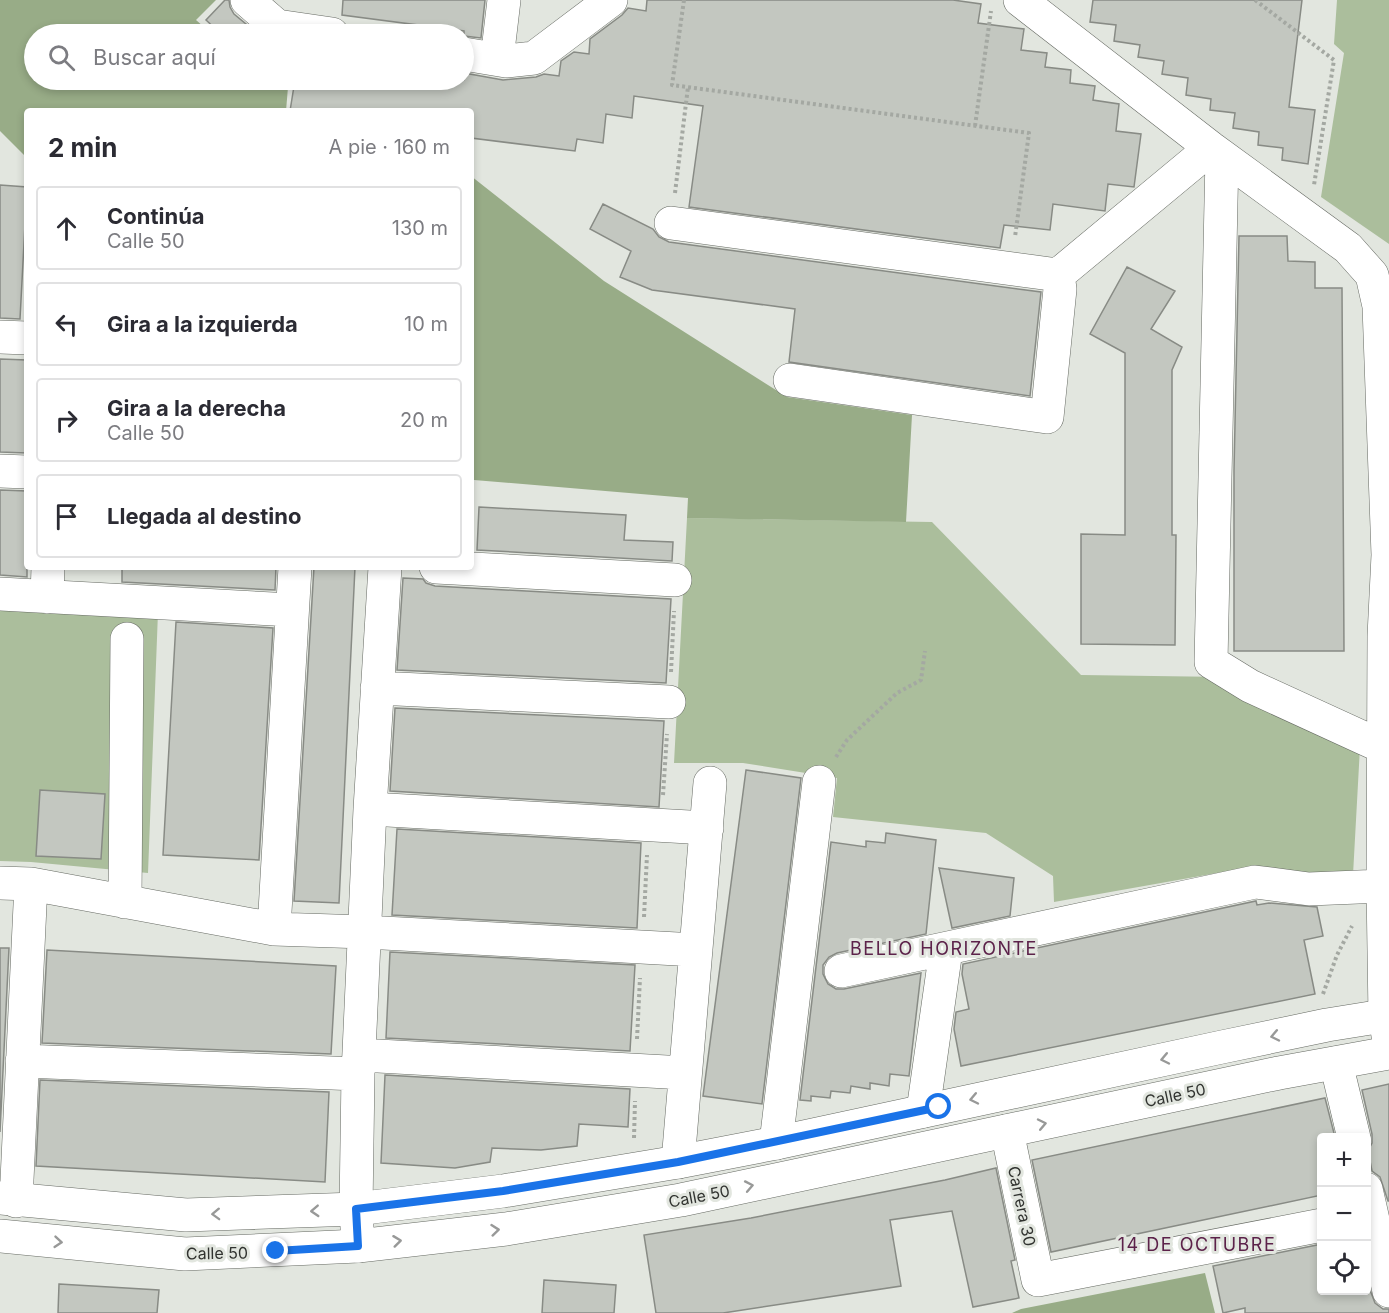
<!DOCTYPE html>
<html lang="es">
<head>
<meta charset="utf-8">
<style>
	:root { --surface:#fff; --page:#f7f7f7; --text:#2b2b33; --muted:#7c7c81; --line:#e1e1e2 }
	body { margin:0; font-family:Inter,sans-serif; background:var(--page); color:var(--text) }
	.controls { position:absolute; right:18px; bottom:18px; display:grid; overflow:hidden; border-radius:6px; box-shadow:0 3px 9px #0003 }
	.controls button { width:54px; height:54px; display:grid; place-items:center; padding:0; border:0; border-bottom:2px solid var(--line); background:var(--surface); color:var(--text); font:30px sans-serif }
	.stop { position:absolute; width:18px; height:18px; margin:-14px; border:4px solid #1a73e8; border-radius:50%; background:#fff }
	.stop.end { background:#1a73e8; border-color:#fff; box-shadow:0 2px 6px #0008 }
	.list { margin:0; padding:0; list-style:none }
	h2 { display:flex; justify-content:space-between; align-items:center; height:78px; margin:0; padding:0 24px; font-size:26px }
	h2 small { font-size:20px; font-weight:400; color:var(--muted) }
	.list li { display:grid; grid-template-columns:39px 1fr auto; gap:18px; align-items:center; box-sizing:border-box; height:84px; margin:0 12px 12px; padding:0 12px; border:2px solid var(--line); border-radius:6px }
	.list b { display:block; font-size:22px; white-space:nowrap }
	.list p { margin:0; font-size:20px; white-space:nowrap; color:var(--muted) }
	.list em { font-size:20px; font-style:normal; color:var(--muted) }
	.icon { flex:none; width:33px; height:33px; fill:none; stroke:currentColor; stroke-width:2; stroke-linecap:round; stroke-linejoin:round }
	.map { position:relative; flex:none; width:1389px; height:1313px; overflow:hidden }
	.search { position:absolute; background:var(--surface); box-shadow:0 3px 9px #0003; left:24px; top:24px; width:450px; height:66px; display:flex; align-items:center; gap:15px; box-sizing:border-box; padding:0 21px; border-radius:33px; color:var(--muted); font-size:22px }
	.panel { position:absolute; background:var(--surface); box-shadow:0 3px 9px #0003; left:24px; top:108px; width:450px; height:462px; border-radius:6px }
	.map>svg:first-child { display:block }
	.green { fill:#abbe9c }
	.forest { fill:#98ac87 }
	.building { fill:#c3c7c0; stroke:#888b85; stroke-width:1.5 }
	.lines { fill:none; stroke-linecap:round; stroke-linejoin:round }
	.minor-casing { stroke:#666a63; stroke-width:34 }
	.major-casing { stroke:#666a63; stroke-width:34 }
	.path { stroke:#a4a8a2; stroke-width:4; stroke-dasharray:3 3; stroke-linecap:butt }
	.minor { stroke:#fff; stroke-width:33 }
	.major { stroke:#fff; stroke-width:33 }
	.oneway { stroke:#989998 }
	.route { stroke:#1a73e8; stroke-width:8 }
	.labels { text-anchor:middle; stroke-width:6; stroke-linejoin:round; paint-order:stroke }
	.street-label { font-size:16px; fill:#313330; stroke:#e2e6df }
	.neighbourhood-label { font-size:18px; letter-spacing:1.5px; fill:#5c224a; stroke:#e2e6df }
</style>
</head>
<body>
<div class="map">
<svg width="1389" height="1313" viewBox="0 0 1389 1313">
	<rect width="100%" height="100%" fill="#e2e6df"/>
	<path class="green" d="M1337,0H1389V244L1321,197L1344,53L1334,44Z
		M687,518L932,522L1081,675L1226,677L1360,747L1353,875L1305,879L1251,867L1054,902L1053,876L986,833L833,817L837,778L743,763H674Z
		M0,604L158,612L148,873L31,862L0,861Z"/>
	<path class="forest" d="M0,0H216L196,20L212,34H34V80H270L288,87L286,111H27V158L0,131Z
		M471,176L604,281L787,397L912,415L906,522L687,518L688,498L474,480L471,474Z
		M1205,1273L1215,1313H1012L1021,1309Z"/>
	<path class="building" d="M225,0H229L230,7L234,14L258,34H221L206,20Z
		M343,0H485L481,38L464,36V31L342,15Z
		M647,0H953L981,4L978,23L1024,29L1021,50L1047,53L1045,67L1071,70L1070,83L1095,86L1093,100L1119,104L1116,131L1141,134L1134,187L1108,184L1105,211L1053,204L1050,230L1004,225L1000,248L689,207L703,106L634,96L632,118L606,114L603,143L577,139L575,151L471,138V111H290L295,80H464V73L503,80L536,77L544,74L559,76L561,61L574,52L589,54L590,39L622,15L628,8L646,11Z
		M1093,0H1302L1289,107L1315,110L1308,164L1282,160L1283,148L1258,145L1259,132L1233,128L1235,113L1210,110L1211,99L1186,95L1188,78L1162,74L1164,61L1138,57L1140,45L1114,41L1116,25L1090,22Z
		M0,185L27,187L20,319L0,318Z
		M603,204L653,229L659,237L669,242L1041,292L1030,396L789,362L795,309L652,290L620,277L631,251L590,229Z
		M1239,236H1287L1288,261L1315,262V288H1342L1344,651H1234V471Z
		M1127,267L1175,291L1151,329L1182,347L1172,370V535H1176L1175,645L1081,644V534L1125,535V353L1090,334Z
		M0,359L27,360V453L0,452Z
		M0,490L27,491V577L0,575Z
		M479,507L626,515L624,540L673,542L672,561L477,550Z
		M122,567H276L275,590L122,582Z
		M314,567H355L339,903L294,901Z
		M403,578L423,579L426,583L435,586L671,599L666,683L397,670Z
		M176,622L273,628L259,860L163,855Z
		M395,708L664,721L659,807L390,791Z
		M746,770L801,778L762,1104L703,1096Z
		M40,790L105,794L101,859L36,856Z
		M397,829L641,843L637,928L392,915Z
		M886,833L936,840L926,934L837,953L829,957L823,965V974L828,984L836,989H844L921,973L909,1076L890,1074L889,1086L870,1083V1089L851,1086L850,1093L831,1091L830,1098L811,1096V1101L800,1100L831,842L866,847V841L885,843Z
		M939,868L1014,878L1010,916L952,928Z
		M1256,901L1257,905L1269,903L1317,907L1323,936L1304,940L1315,994L961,1066L954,1029L956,1012L969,1009L962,974L963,964Z
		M0,948H9L0,1132Z
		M47,950L336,966L331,1054L42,1043Z
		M390,952L635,965L630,1051L386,1038Z
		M385,1075L630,1089L628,1127L579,1124L577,1146L541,1150L492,1148L490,1162L455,1168L381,1163Z
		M40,1080L329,1092L325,1182L36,1166Z
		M1389,1084V1201H1388L1380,1177L1372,1171L1368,1151L1372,1143V1134L1362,1090Z
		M1325,1098L1335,1137H1322V1195L1051,1252L1032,1160Z
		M996,1168L1015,1260L1011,1261L1019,1298L973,1307L952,1211L890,1220L901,1286L723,1313H656L644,1235L751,1218L945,1180Z
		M1322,1244V1290H1370L1375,1303L1383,1309H1389V1313H1245V1308L1223,1313L1213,1266Z
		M544,1280L616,1285L614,1313H542Z
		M59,1284L159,1290L157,1313H58Z"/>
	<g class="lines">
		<defs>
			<path id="minor" d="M247,0L277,26L332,34
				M1020,0L1211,148L1348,248L1372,275L1379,306L1388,555L1384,636L1383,886L1385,1016L1389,1042
				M464,54L506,61L534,58L611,0
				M497,59L504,0
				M1222,156L1211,662L1250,686L1383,747
				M671,223L1058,275L1211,148
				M0,337L27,338
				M790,380L1047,417L1060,289L1058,275
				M0,471L27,472
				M436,567L675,580
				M0,594L292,610
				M47,597L48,567
				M377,688L669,702
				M370,809L707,828
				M0,883L31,884L274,929L365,932L696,950
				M125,902L127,639
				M274,929L295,567
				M841,971L1255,882L1309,889L1383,886
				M360,1055L685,1073
				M22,1061L358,1074
				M1336,1063L1354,1138
				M923,1111L946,950
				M1007,1131L1038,1280L1322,1225
				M776,1143L819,782
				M678,1162L710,783
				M1366,1189L1389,1291
				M16,1201L31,884
				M358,1246L356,1209L358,1074L370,809L385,567"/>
			<path id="major" d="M0,1198L186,1215L356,1209L503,1191L678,1162L776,1143L1222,1047L1327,1025L1389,1015
				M0,1236L185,1254L358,1246L506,1229L681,1200L1279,1073L1389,1053"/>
		</defs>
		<use href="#minor" class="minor-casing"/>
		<use href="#major" class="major-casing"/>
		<path class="path" d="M684,0L672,85L1029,133L1015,237
			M1255,0L1334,60L1314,185
			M975,126L991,11
			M675,193L688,87
			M671,672L674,611
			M836,757L847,740L897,693L921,680L925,651
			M663,795L667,734
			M644,917L647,855
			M1323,994L1337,955L1352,926
			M637,1039L640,978
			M634,1138L635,1101"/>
		<use href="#minor" class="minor"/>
		<use href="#major" class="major"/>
	</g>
	<defs><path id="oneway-chevron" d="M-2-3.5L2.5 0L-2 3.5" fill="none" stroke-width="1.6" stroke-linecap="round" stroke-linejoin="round" transform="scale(1.5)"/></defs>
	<g class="oneway">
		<use href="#oneway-chevron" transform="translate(1275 1036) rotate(168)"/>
		<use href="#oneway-chevron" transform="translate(1165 1059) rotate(168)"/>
		<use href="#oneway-chevron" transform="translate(974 1099) rotate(168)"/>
		<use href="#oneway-chevron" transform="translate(1042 1124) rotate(-12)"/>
		<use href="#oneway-chevron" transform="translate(749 1186) rotate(-11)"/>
		<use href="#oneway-chevron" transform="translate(315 1211) rotate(177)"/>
		<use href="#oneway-chevron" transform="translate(216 1214) rotate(178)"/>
		<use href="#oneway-chevron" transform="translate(495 1230) rotate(-6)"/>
		<use href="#oneway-chevron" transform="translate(397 1241) rotate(-7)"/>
		<use href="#oneway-chevron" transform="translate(58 1242) rotate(5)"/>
	</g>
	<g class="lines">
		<path class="route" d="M276,1251L358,1246L356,1209L503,1191L678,1162L939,1107"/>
	</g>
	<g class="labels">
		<g class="street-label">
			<text transform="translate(1175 1095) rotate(-12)" y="6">Calle 50</text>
			<text transform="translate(699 1196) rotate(-11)" y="6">Calle 50</text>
			<text transform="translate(1022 1206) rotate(78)" y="6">Carrera 30</text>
			<text transform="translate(217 1253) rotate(-1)" y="6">Calle 50</text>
		</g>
		<g class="neighbourhood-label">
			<text x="944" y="955">BELLO HORIZONTE</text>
			<text x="1197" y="1251">14 DE OCTUBRE</text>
		</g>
	</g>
</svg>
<div class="controls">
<button>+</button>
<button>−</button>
<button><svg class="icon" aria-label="locate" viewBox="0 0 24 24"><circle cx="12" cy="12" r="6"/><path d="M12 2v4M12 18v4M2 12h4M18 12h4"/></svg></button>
</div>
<div class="stop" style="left:939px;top:1107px"></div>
<div class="stop end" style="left:276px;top:1251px"></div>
<div class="search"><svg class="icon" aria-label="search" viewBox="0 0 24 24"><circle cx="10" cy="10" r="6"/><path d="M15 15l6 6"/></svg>Buscar aquí</div>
<section class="panel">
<h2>2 min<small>A pie · 160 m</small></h2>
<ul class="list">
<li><svg class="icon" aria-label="ahead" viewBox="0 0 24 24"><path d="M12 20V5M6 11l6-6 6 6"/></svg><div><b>Continúa</b><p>Calle 50</p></div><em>130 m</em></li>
<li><svg class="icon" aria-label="left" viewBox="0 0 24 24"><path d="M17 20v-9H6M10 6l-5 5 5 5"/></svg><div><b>Gira a la izquierda</b></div><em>10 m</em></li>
<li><svg class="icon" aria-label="right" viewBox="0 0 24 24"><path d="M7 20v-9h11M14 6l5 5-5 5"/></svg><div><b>Gira a la derecha</b><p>Calle 50</p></div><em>20 m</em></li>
<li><svg class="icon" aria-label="arrive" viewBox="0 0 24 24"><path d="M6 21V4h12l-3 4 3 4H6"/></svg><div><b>Llegada al destino</b></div></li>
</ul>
</section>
</div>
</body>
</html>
